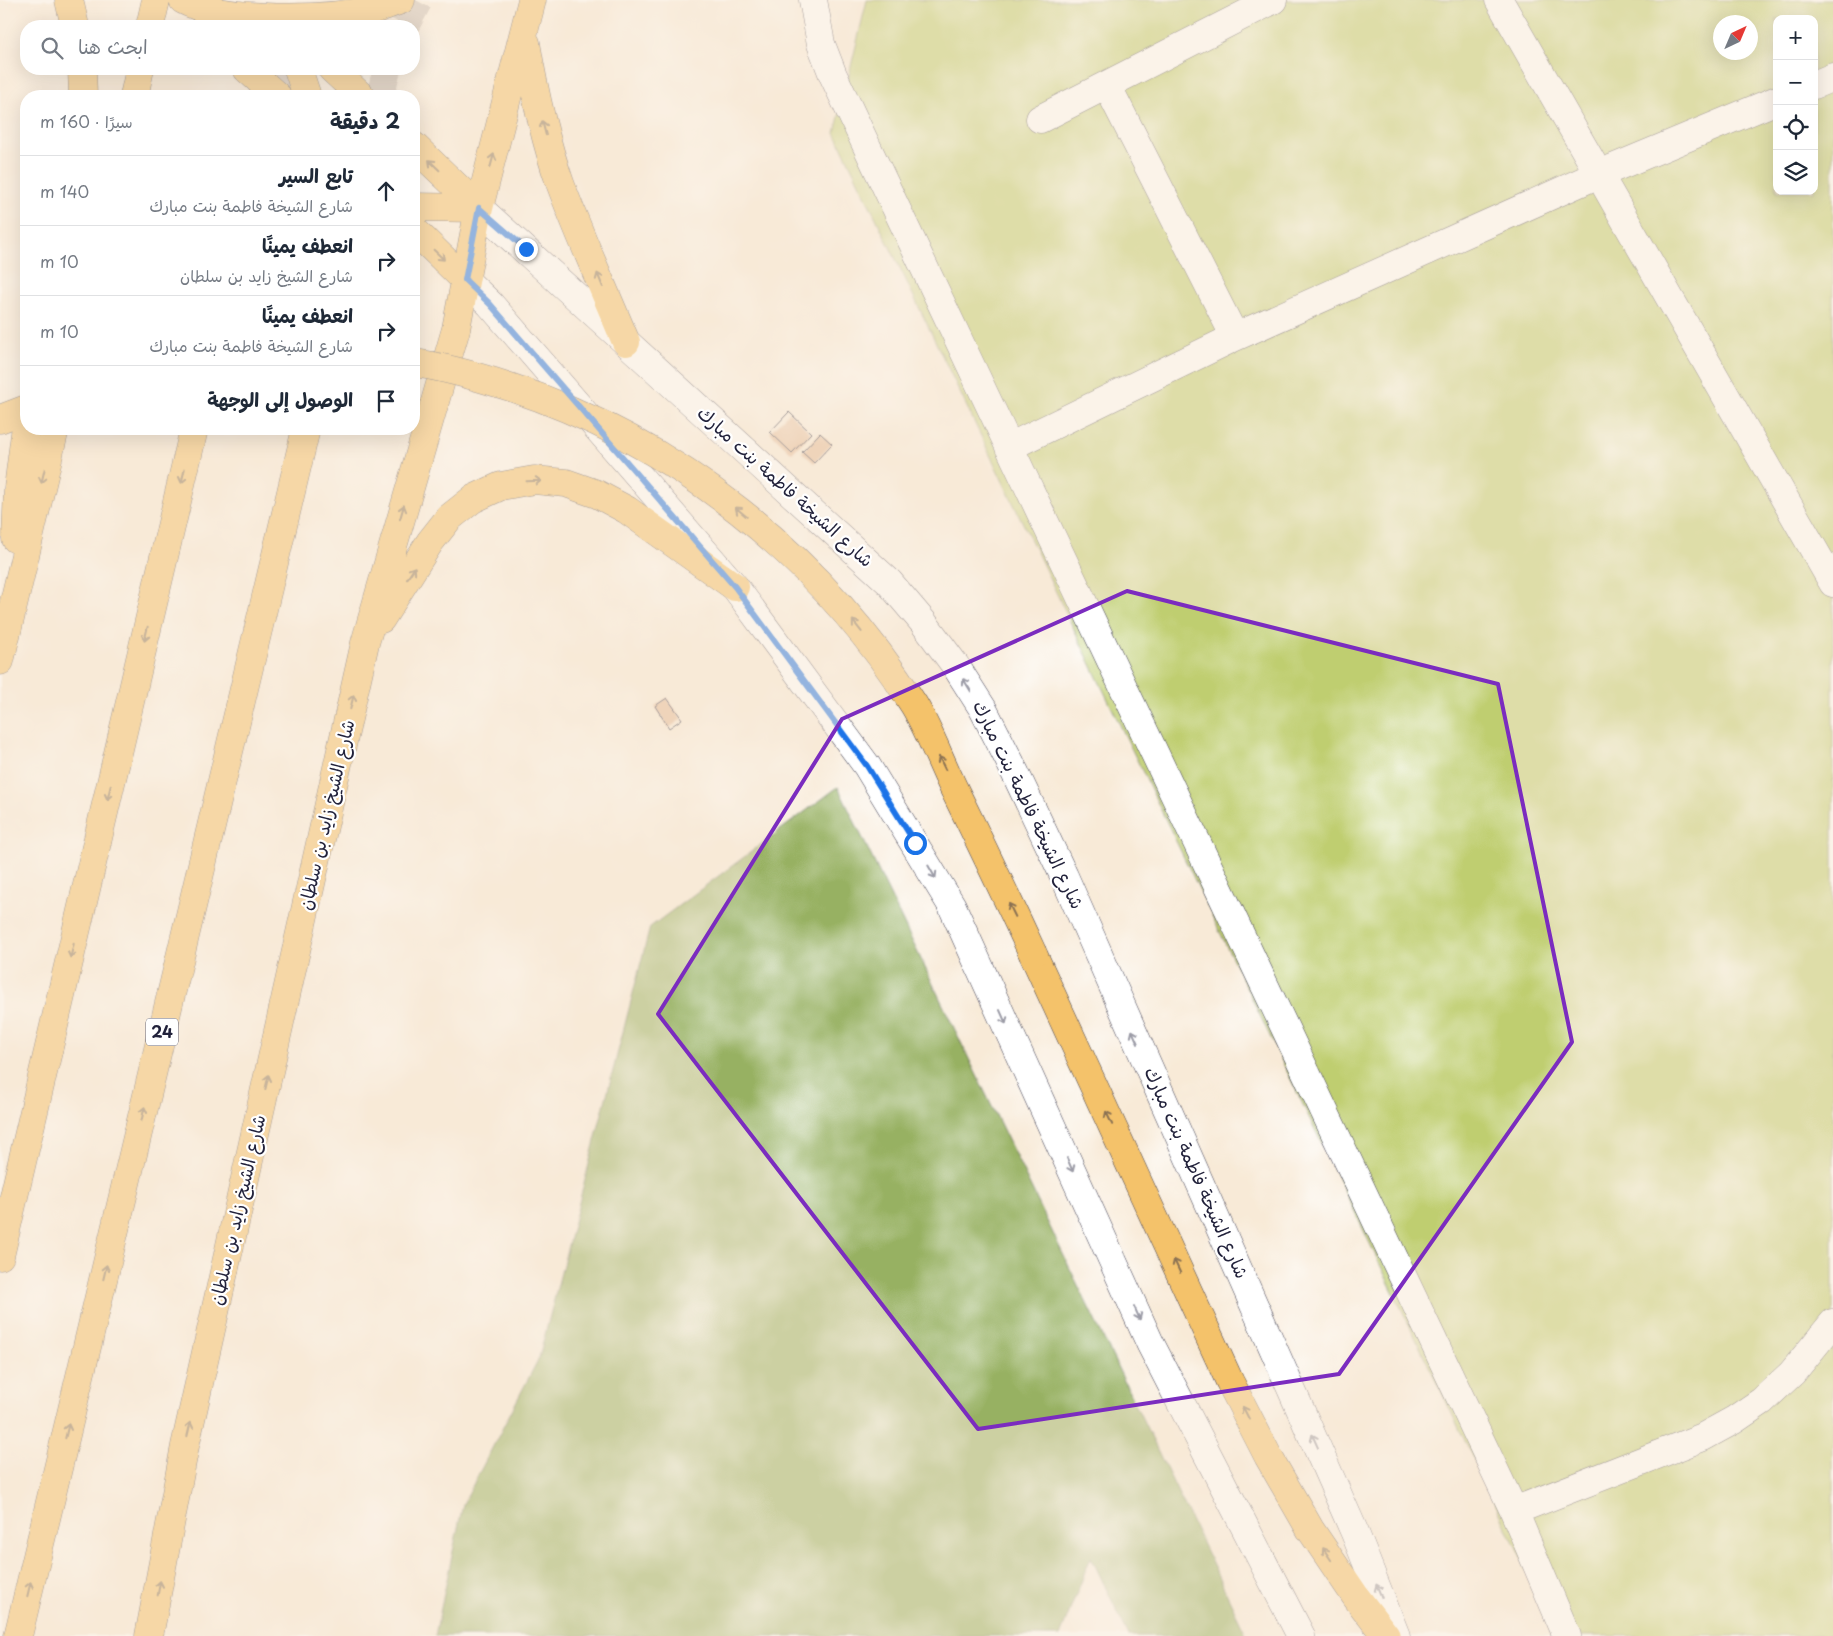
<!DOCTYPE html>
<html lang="ar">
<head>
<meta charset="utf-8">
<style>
	:root { --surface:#fff; --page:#f2f2f3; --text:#1f2937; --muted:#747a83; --line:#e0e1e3 }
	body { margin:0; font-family:"Playpen Sans","Playpen Sans Arabic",sans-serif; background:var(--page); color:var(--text); direction:rtl }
	.controls { position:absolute; right:15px; top:15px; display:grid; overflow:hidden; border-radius:10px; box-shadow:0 5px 20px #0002 }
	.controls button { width:45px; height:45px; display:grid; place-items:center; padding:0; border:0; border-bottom:1px solid var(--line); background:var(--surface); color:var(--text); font:25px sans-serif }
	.compass { position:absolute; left:1713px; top:15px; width:45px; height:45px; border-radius:50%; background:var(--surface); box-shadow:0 5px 20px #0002; rotate:44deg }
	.stop { position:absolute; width:15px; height:15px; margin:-11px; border:4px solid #1a73e8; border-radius:50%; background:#fff }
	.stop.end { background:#1a73e8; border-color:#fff; box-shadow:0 1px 5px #0008 }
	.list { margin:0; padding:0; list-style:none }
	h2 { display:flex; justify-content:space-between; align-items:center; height:65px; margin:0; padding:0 20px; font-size:21px }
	h2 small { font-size:16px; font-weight:400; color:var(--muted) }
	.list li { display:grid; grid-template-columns:32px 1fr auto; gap:15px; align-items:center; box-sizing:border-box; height:70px; padding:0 20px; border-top:1px solid var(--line) }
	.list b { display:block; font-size:19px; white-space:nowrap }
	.list p { margin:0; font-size:16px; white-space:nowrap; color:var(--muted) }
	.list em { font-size:16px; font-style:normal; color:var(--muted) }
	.icon { flex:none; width:28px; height:28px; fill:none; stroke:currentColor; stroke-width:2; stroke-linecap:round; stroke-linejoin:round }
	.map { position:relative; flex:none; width:1833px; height:1636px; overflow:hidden; direction:ltr }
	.search { position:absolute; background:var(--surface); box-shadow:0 5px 20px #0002; left:20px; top:20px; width:400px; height:55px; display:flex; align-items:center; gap:12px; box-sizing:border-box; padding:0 18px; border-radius:20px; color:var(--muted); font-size:19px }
	.panel { position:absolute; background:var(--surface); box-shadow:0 5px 20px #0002; left:20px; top:90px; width:400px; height:345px; border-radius:20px; direction:rtl }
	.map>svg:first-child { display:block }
	.green { fill:#bfce70; stroke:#707856; fill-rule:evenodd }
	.forest { fill:#97b162; stroke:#5c6a4e }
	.building { fill:#e4bb98 }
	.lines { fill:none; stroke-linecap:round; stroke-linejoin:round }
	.highway-tunnel { stroke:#cdc2b8; stroke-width:28; stroke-dasharray:28 14; stroke-linecap:butt }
	.minor-casing { stroke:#424052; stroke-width:29 }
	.major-casing { stroke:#424052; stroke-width:29 }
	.highway-casing { stroke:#424052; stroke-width:29 }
	.minor { stroke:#fff; stroke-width:28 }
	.major { stroke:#f4c26a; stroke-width:28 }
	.highway { stroke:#f4c26a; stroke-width:28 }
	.highway-bridge-casing { stroke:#424052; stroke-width:29; stroke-linecap:butt }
	.highway-bridge { stroke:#f4c26a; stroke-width:28 }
	.oneway { stroke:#8b7252 }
	.oneway2 { stroke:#9c9ca7 }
	.route { stroke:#1a73e8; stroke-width:6 }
	.marked { fill:none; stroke:#7b2cbf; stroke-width:4; stroke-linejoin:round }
	.labels { text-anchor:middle; stroke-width:4.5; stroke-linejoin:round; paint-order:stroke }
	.shield { fill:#fff; stroke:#646476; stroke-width:1 }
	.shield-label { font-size:16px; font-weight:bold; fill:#22223b }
	.street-label { font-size:18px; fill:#22223b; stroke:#fff }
</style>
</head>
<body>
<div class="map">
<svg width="1833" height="1636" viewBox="0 0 1833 1636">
	<rect width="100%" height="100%" fill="#fff"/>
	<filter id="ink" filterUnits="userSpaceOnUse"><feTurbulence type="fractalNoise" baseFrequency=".02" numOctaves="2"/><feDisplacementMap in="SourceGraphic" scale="10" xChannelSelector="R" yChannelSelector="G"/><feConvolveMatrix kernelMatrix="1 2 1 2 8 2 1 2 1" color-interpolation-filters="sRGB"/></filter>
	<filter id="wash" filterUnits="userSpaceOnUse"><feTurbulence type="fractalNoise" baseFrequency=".0096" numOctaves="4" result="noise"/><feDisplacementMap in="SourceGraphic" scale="20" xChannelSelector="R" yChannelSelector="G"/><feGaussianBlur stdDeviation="1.12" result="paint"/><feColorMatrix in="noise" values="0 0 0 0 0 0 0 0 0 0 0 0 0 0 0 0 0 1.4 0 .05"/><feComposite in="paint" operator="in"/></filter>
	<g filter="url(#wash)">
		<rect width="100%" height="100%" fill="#f8ead7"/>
		<path class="green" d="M867,0H1833V1636H1559L835,133ZM1777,19H1814V191H1777ZM1720,22H1750V52H1720Z"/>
		<path class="forest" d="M838,787L1247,1636H1129L1091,1557L1060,1636H435L463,1504L539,1358L650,927Z"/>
		<g id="blocks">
			<path class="building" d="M789,412L811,433L792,453L770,432Z
				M820,433L832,444L814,463L802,452Z
				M667,698L682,719L669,728L655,706Z"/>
		</g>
	</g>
	<g filter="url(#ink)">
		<use href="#blocks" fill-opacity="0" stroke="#424052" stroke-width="1"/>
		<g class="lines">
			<path class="highway-tunnel" d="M405,26L419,0
				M273,96L279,69
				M380,96L387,69"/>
			<defs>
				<path id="minor" d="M813,0L821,44L833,75L1514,1511L1567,1636
					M1499,0L1833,583
					M1107,85L1235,337
					M1814,85L1833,77
					M1040,119L1273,0
					M479,208L889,582L923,622L955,665L983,709L1010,762L1064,876L1355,1533L1396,1636
					M465,280L490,304L735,587L867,766L952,906L1150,1343L1301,1636
					M1009,447L1235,337L1599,174L1777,100
					M1514,1511L1703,1437L1734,1420L1762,1401L1792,1373L1833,1323"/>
				<path id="major" d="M69,0L75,26
					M183,0C225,23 325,20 372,10C381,8 391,3 401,0
					M150,26L156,0
					M526,43C534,90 544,138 560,183C580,237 604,289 626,342
					M82,69L83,96
					M247,69L277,96
					M298,69L307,96
					M332,69L361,96
					M134,96L140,69
					M414,146L479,208
					M414,207L479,208
					M414,230L465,280
					M16,539L18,488L26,426
					M381,619L430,542L449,518L473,499L501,486L534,480L566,483L597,494L627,510L735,587
					M0,661L55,429
					M149,1636L185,1446L365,643L456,329L479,208L532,0"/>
				<path id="highway" d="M0,419L26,409
					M1033,954L1230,1382L1268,1456L1310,1529L1356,1597L1386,1636
					M0,1256L194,429
					M18,1636L306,429"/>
			</defs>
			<use href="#minor" class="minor-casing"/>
			<use href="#major" class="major-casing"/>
			<use href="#highway" class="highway-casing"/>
			<use href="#minor" class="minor"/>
			<use href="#major" class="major"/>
			<use href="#highway" class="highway"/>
			<defs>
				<path id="highway-bridge" d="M414,363C446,367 479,377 510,387C676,442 821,557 914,705C929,730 940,760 953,787C980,842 1007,898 1033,954"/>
			</defs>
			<use href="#highway-bridge" class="highway-bridge-casing"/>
			<use href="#highway-bridge" class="highway-bridge"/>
		</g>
		<defs><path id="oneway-shaft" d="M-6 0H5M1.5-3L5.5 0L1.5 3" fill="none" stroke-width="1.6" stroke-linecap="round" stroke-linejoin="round" transform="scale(1.25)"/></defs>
		<g class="oneway">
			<use href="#oneway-shaft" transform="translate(544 128) rotate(-105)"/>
			<use href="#oneway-shaft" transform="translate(492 161) rotate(-75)"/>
			<use href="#oneway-shaft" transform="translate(434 165) rotate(-136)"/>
			<use href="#oneway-shaft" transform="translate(439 255) rotate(44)"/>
			<use href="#oneway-shaft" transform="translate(600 280) rotate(-112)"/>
			<use href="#oneway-shaft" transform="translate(43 476) rotate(103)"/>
			<use href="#oneway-shaft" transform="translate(183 476) rotate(103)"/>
			<use href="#oneway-shaft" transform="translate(534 481) rotate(-2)"/>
			<use href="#oneway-shaft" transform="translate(402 512) rotate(-74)"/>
			<use href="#oneway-shaft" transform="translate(741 512) rotate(-140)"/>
			<use href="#oneway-shaft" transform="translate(411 573) rotate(-57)"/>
			<use href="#oneway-shaft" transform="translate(857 626) rotate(-128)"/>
			<use href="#oneway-shaft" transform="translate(146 634) rotate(103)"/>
			<use href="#oneway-shaft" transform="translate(352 702) rotate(-77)"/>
			<use href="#oneway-shaft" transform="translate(942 763) rotate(-116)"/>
			<use href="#oneway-shaft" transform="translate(109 793) rotate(103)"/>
			<use href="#oneway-shaft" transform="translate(1012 910) rotate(-116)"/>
			<use href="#oneway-shaft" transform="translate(72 951) rotate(103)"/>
			<use href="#oneway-shaft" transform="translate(267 1082) rotate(-77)"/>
			<use href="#oneway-shaft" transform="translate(143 1114) rotate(-77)"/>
			<use href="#oneway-shaft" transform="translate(1109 1118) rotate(-115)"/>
			<use href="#oneway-shaft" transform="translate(1177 1266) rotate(-115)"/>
			<use href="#oneway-shaft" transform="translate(105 1272) rotate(-77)"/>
			<use href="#oneway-shaft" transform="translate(1246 1413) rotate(-117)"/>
			<use href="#oneway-shaft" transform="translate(189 1429) rotate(-77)"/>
			<use href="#oneway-shaft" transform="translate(67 1431) rotate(-77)"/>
			<use href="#oneway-shaft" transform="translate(1327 1554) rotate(-124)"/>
			<use href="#oneway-shaft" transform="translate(159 1588) rotate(-80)"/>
			<use href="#oneway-shaft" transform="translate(29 1589) rotate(-77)"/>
		</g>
		<g class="oneway2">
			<use href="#oneway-shaft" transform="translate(967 685) rotate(-122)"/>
			<use href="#oneway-shaft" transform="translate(932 872) rotate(60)"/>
			<use href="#oneway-shaft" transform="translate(1003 1017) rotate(66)"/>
			<use href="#oneway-shaft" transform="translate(1135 1037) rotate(-114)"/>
			<use href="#oneway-shaft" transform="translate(1070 1165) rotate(66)"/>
			<use href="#oneway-shaft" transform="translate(1137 1313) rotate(66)"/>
			<use href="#oneway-shaft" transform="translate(1315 1441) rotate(-114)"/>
			<use href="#oneway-shaft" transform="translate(1379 1591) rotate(-112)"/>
		</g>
	</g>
	<g class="lines" filter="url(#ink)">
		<path class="route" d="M526,249L479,208L465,280L490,304L735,587L867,766L915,843"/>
	</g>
	<path d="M0 0H1833V1636H0ZM1127,591L1498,684L1572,1042L1339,1374L978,1429L658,1014L842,719Z" fill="#f8ead7" fill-opacity=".55" fill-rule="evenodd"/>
	<path class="marked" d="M1127,591L1498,684L1572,1042L1339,1374L978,1429L658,1014L842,719Z"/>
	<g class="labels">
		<rect class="shield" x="146" y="1018.5" width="32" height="27" rx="4"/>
		<g class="shield-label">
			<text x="162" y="1038">24</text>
		</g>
		<g class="street-label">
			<text transform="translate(785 487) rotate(42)" y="6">شارع الشيخة فاطمة بنت مبارك</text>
			<text transform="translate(1028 805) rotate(64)" y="6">شارع الشيخة فاطمة بنت مبارك</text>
			<text transform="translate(327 815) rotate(-77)" y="6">شارع الشيخ زايد بن سلطان</text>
			<text transform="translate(1196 1173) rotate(66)" y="6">شارع الشيخة فاطمة بنت مبارك</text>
			<text transform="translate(238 1210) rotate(-77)" y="6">شارع الشيخ زايد بن سلطان</text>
		</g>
	</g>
</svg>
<div class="controls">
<button>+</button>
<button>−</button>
<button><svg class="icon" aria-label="locate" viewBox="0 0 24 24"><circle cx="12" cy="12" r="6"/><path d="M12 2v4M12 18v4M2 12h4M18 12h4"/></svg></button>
<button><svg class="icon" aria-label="layers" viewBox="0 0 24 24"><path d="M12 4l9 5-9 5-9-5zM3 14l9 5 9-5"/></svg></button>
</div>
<svg class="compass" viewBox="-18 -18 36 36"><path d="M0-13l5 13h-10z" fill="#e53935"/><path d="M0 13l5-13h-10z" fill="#747a83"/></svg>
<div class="stop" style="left:915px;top:843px"></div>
<div class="stop end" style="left:526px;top:249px"></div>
<div class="search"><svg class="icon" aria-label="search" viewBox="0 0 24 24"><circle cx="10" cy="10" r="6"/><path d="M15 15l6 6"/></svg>ابحث هنا</div>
<section class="panel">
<h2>2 دقيقة<small>سيرًا · 160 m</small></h2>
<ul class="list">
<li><svg class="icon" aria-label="ahead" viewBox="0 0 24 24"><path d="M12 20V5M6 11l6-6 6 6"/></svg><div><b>تابع السير</b><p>شارع الشيخة فاطمة بنت مبارك</p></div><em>140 m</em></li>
<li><svg class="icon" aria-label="right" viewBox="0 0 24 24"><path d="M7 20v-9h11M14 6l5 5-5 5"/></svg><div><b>انعطف يمينًا</b><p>شارع الشيخ زايد بن سلطان</p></div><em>10 m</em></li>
<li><svg class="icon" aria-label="right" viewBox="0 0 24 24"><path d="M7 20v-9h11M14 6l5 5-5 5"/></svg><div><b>انعطف يمينًا</b><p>شارع الشيخة فاطمة بنت مبارك</p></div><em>10 m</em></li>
<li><svg class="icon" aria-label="arrive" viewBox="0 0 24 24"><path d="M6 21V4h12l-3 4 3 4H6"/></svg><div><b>الوصول إلى الوجهة</b></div></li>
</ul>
</section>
</div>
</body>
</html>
